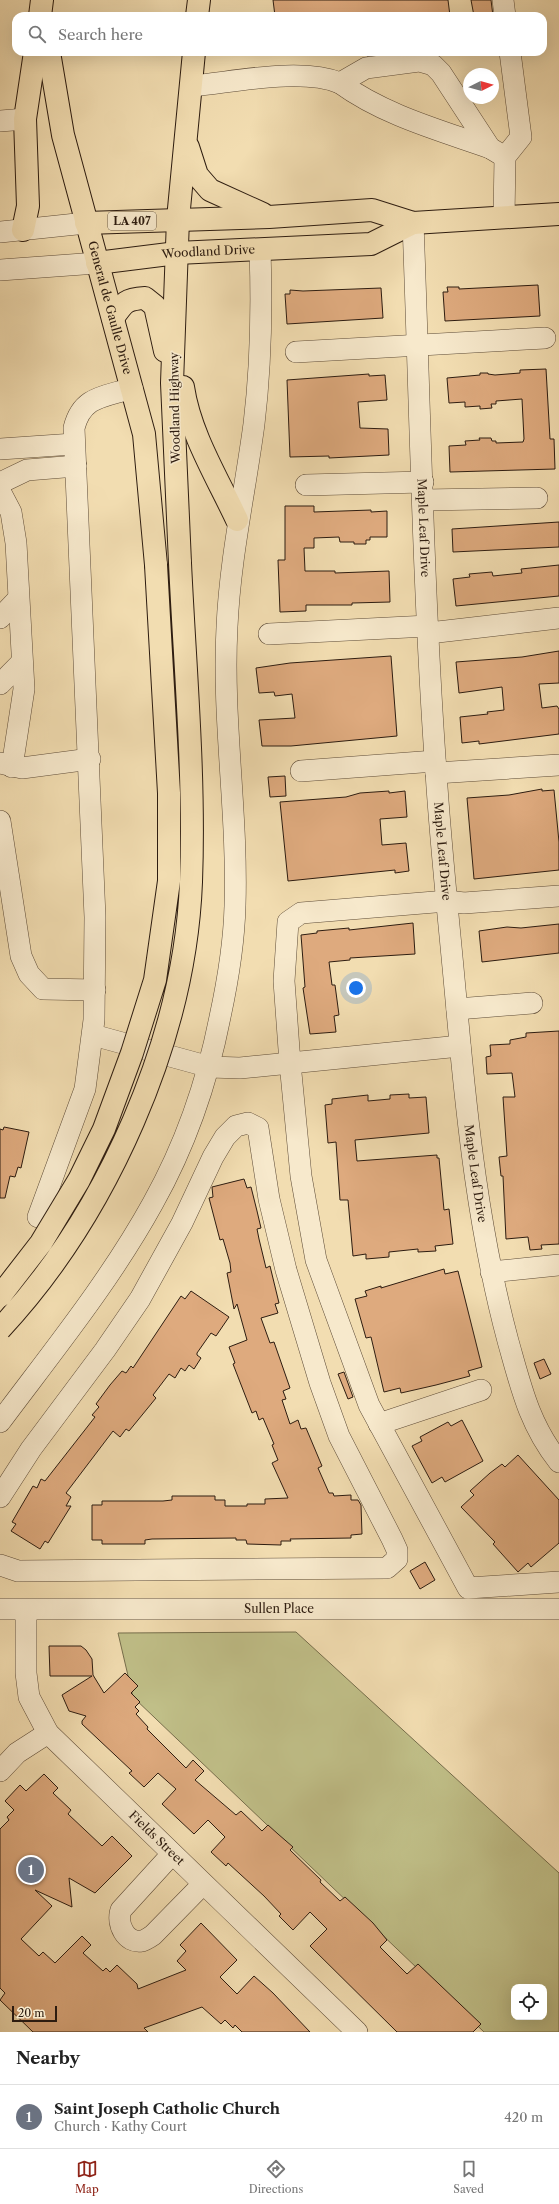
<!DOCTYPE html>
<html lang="en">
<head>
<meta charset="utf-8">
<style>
	:root { --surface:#fff; --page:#f6f6f6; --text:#222; --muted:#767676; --line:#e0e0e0; --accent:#8f2418 }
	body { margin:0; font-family:"Libre Caslon Text",serif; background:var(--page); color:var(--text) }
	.controls { position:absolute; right:12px; bottom:12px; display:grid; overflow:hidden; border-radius:8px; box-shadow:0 4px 16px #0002 }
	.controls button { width:36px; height:36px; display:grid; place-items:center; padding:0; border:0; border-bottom:1px solid var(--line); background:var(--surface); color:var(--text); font:20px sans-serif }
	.compass { position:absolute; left:463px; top:68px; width:36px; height:36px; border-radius:50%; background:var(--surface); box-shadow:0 4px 16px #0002; rotate:84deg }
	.scale { position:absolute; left:12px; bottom:10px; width:45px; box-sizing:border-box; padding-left:4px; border:2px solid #2d1c10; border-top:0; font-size:11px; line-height:14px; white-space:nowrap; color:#2d1c10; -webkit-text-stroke:3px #f7e9cc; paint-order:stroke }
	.you { position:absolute; left:356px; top:988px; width:14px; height:14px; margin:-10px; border:3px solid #fff; border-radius:50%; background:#1a73e8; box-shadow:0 0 0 6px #1a73e833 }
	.badge { display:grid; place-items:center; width:26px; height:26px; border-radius:50%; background:var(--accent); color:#fff; font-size:13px; font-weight:700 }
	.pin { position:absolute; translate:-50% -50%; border:2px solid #fff; box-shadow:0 1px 4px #0006 }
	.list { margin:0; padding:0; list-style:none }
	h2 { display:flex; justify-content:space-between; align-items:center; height:52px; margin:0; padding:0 16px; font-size:17px }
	h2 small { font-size:13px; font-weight:400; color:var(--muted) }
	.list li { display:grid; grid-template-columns:26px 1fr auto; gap:12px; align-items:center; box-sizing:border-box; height:64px; padding:0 16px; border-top:1px solid var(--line) }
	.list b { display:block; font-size:15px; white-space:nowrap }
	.list p { margin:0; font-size:13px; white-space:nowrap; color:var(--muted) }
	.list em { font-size:13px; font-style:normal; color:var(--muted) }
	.icon { flex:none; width:22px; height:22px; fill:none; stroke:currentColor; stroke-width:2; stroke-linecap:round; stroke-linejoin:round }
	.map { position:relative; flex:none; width:559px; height:2032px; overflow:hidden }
	.search { position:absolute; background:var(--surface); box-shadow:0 4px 16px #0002; left:12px; right:12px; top:12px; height:44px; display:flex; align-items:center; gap:10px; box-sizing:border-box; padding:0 14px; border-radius:12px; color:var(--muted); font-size:15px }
	.sheet { height:116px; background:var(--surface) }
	nav { display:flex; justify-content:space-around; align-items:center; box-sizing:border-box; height:56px; border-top:1px solid var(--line); background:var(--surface); font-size:11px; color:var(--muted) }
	nav a { display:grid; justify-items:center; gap:2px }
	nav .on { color:var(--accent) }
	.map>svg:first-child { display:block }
	.green { fill:#c0bf88; stroke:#766e4c; fill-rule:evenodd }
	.building { fill:#deaa7e; stroke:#2d1c10 }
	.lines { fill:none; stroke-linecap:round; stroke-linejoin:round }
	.minor-casing { stroke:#5e4c38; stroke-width:22 }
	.major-casing { stroke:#2d1c10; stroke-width:24 }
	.minor { stroke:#f7e9cc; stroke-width:21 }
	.major { stroke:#f2ddb1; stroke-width:22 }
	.major-bridge-casing { stroke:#2d1c10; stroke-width:24; stroke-linecap:butt }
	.major-bridge { stroke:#f2ddb1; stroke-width:22 }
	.labels { text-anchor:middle; stroke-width:3; stroke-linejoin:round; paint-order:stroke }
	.shield { fill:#f7e9cc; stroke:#6a5a48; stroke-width:1 }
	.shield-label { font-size:11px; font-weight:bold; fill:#2d1c10 }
	.street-label { font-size:12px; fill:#2d1c10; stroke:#f7e9cc }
</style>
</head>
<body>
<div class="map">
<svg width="559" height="2032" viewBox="0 0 559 2032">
	<rect width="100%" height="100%" fill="#f2ddb1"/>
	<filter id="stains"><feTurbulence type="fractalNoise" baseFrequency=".005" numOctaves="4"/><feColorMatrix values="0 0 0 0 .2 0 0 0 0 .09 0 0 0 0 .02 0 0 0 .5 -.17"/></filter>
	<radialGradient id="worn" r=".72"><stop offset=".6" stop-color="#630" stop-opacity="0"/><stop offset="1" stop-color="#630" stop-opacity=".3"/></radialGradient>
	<path class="green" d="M296,1632L559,1873V2032H484L133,1697L118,1633ZM514,1987H544V2017H514Z"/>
	<path class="building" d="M273,0H448L450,16H275Z
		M471,0H491L493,16H474Z
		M367,52H396L367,56Z
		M538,285L540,316L445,321L443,292H448L447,287H459V289Z
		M381,288L383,318L287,324L285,294H290V290L303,291Z
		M546,369L550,439H554L555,469L450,472L449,446L466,445L465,441L480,440L479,438H491L492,441H496V443L523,442L524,439L522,399L496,401V404H491L492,408L480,409V406L465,407V402L449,403L447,378L480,375V373H488V374L495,375L520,373V370Z
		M369,374V376L385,375L387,400L358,402L360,428L388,429L389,455L329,458V456L290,457L287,380Z
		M285,506H314V512L371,510V512L387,511V537H370V540H366V544H354V542H340L339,537L314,538V548H304L305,571H335V573L389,571L390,602L352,603V605H306V611L280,612L278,560H285Z
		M559,522V547L453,552L452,529Z
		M559,565V596L456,606L453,579L470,577L469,574L492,572L493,576L522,573L521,569Z
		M559,651V683L539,684L542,708L557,706L559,709V734L479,744V741L462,743L460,717L488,714L487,712L504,710L502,687L459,693L456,662L522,657Z
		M391,656L397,736L291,746H262L259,720L295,718L292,694L275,696L274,692L259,693L256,668L290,663Z
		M285,776L286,796L270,797L268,777Z
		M542,789V791L554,790L559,842V870L474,879L467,798L509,795Z
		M389,791V793L405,791L407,817L380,819L382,845L406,843L409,871L395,873V870L288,881L280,802L346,797L360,793Z
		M413,923L415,954L350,958V960L329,962L332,985H335L339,1015L334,1016L336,1032L310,1034L303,988L305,987L301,935L317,933V931L349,928V930Z
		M559,924V953L482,962L479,931L507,927L521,928Z
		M559,1031V1244L541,1245L542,1249L530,1250L528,1237L506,1239L503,1176H501L499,1157L507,1156L503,1097H515L512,1073L487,1074L486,1057L491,1056L490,1045L510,1044V1040L526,1037V1033Z
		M409,1094V1098L426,1097L429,1133L355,1140L357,1161L437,1155V1158H439L444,1210L449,1209L453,1244L435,1246L436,1251L418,1252V1249L389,1252V1257L366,1259V1254L353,1256L348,1200H340L336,1142L328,1143L325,1105L332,1104V1099L368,1095V1101L390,1099V1095Z
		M4,1127L29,1132L21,1168L18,1167L15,1177L10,1176L5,1198H0V1129L3,1130Z
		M244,1179L247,1188L251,1187L257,1211L261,1228L257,1229L259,1239L266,1268L270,1266L279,1303L275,1304L278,1313L261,1318L270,1343L274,1342L290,1388L283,1391L286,1399L282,1400L290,1424L298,1420L301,1429L306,1428L322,1466L318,1468L329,1493H333L334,1496L351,1495V1500H358L361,1505L362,1534L351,1535V1538L290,1539L291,1541H281V1545L247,1544L246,1540H236V1538L152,1539L145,1540V1544H102V1540H92V1505H102V1501H163L172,1500V1496H215V1500H225V1506H247V1504H265V1499L288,1498L272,1463L278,1460L272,1445L274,1444L263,1418L259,1420L256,1411L252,1413L233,1364L235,1363L229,1347L247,1340L237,1304L234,1309L227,1273L231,1272L230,1263L223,1239L220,1240L209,1198L213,1197L212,1187Z
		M444,1269L445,1274L458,1271L482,1367L468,1371L470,1376L436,1385L401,1393L400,1388L384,1392L371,1337L366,1338L355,1299L367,1296L365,1291L381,1286V1288Z
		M191,1291L229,1317L216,1336L211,1333L197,1353V1355L201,1358L194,1369L189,1365L185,1371L181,1368L175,1378L169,1374L153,1395L156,1398L129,1431L126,1429L120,1437L113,1431L66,1493L71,1497L66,1506H71L48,1543L45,1541L40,1549L11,1531L16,1524L12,1522L33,1486L37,1488L41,1479L45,1481L95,1417L92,1415L99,1407L96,1404L110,1385L122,1371L126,1373L131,1366L133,1368L181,1296L185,1299Z
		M544,1359L551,1374L540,1379L534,1363Z
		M344,1372L353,1397L348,1399L338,1374Z
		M462,1420L483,1461L445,1482L442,1477L432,1483L412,1446L422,1441L420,1437L448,1422L451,1426Z
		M518,1455L559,1500V1543L531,1567L528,1563L518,1572L493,1544L495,1542L461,1507L474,1495L470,1491L490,1473L502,1464L505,1467Z
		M425,1562L435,1580L420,1589L410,1571Z
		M49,1646H81L86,1650L92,1659L93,1675L104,1693L125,1673L138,1686L131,1693L140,1702L135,1707L139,1711L136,1714L148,1727L147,1729L186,1768L193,1760L204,1771L195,1780L236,1815L241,1811L262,1831L268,1825L278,1834L293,1847L290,1850L321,1880L320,1882L340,1901L345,1897L373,1923L387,1940L380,1947L407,1974L418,1964L481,2024L473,2032H397L310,1946L327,1929L310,1912L293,1930L279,1916L281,1914L264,1896L228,1863L226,1866L211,1852L225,1837L208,1820L194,1834L162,1804L176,1789L158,1773L144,1787L129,1773L132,1771L82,1724V1721L86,1716L69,1711L62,1695L92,1676H50Z
		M44,1774L58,1788L53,1793L71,1810L68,1814L102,1846L112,1836L132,1856L95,1893L69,1878L72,1907L35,1890L52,1906L21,1939L39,1956L43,1952L55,1963L82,1936L91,1945L83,1953L103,1971L106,1968L110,1972L117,1965L137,1984L138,1989L186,1970L177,1961L186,1951L180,1945L201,1923L237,1960L220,1977L237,1994L254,1976L273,1993L310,2032H242L235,2025L233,2028L225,2020L221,2024L202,2007L144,2028L148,2032H33L0,2000L5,1993L0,1988V1829L9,1820L7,1817L14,1810L5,1801L20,1785L26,1791Z"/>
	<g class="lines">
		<defs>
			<g id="minor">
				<path d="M503,0L505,16"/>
				<path d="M340,83C384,115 439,130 490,148"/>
				<path d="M191,86C235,82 301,67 340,83L366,68L419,61L433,65L441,73L490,148L505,157"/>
				<path d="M0,121L25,119"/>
				<path d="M504,217L505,157L521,137L510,52"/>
				<path id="s1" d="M413,223C420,406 423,590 436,772C441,852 450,931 457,1011C467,1122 479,1233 508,1341C521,1387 529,1424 559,1462"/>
				<path d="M0,232L86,223"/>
				<path d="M0,270L97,263"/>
				<path d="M296,352L545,338"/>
				<path d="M0,449L74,444"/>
				<path d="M0,483L27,470L76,466"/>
				<path d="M306,485L423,482"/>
				<path d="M0,491L11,512L16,543L24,689L12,767"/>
				<path d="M424,500L537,498"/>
				<path d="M0,618L18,599"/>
				<path d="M429,633L559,618"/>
				<path d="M269,634L428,626"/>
				<path d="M0,684L22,662"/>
				<path d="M0,763L22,768L90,759"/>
				<path d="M301,771L435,761"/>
				<path d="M436,773L559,765"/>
				<path d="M0,821L21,956L29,974L43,989L95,990"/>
				<path d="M559,896L464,903L447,901L301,913L288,922L284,981L290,1063L301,1176L316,1260L369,1405L468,1588L559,1582"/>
				<path d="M457,1009L532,1003"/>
				<path d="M93,1035L210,1067L240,1068L460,1046"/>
				<path d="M38,1217L85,1089L94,1020L95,917L74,428C82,396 104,397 132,388"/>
				<path d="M491,1272L559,1265"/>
				<path d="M0,1422C53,1351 110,1281 153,1203C186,1144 207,1083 220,1017C228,980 234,944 235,906C238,813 222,720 227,627C230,558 245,492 254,424C261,366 262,308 260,250"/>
				<path d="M379,1424L481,1390"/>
				<path d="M0,1497L31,1449L105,1350L140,1299L182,1223L213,1157L225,1137L236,1126L248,1123L258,1128L269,1199L286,1270L320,1383L339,1436L392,1539L397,1550V1559L387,1568L18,1571L0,1565"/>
				<path id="s2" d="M0,1609H559"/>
				<path id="s3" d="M26,1610V1673L29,1697L48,1733L357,2032"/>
				<path d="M0,1771L17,1753L48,1733"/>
				<path d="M172,1854L121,1910C116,1924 126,1944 142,1941C146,1940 150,1937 153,1935L203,1884"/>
			</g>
			<g id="major">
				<path d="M40,16L42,0"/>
				<path d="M197,16L199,0"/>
				<path id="s4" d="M49,52L63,135L144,434L156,565"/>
				<path d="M188,147L197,175L210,190L263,214"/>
				<path d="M86,223L269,217L372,210L413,223L559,214"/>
				<path d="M23,230L28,206L25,119L35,52"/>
				<path id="s5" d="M97,263L177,253L371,244L413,223"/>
				<path d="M113,318C124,302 126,299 145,298L155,306L165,351"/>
				<path d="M183,387C190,434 217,477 237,520"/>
				<path d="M180,563L172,383L178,219L194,52"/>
			</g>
		</defs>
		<use href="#minor" class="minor-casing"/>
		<use href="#major" class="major-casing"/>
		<use href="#minor" class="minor"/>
		<use href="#major" class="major"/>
		<defs>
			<path id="major-bridge" d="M0,1296L41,1243L79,1180L104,1129L132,1053L155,980L169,881V793L156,565
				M0,1329C107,1214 185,1039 191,882C195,776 185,669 180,563"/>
		</defs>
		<use href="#major-bridge" class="major-bridge-casing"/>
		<use href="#major-bridge" class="major-bridge"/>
	</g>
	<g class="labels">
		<rect class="shield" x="108" y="212" width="48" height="18" rx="3"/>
		<g class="shield-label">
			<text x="132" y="225">LA 407</text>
		</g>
		<g class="street-label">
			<text dy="4" stroke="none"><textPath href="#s5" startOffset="112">Woodland Drive</textPath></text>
			<text dy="4" stroke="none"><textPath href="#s4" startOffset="263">General de Gaulle Drive</textPath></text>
			<text transform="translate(175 408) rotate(-91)" y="4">Woodland Highway</text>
			<text dy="4" stroke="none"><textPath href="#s1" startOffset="305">Maple Leaf Drive</textPath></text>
			<text dy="4" stroke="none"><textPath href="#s1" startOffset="629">Maple Leaf Drive</textPath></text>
			<text dy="4" stroke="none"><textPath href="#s1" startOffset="953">Maple Leaf Drive</textPath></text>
			<text dy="4" stroke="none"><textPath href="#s2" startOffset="279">Sullen Place</textPath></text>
			<text dy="4" stroke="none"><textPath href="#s3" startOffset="279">Fields Street</textPath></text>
		</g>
	</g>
	<rect width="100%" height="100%" filter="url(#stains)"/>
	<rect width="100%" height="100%" fill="url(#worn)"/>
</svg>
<div class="controls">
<button><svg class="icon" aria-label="locate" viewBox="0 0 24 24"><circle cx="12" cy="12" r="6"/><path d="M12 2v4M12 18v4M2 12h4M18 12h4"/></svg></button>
</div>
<svg class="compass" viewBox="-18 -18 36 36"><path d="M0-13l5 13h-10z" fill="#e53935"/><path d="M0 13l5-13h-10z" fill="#767676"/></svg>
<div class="scale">20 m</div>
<div class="you"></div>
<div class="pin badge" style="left:31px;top:1870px;background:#6b7280">1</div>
<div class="search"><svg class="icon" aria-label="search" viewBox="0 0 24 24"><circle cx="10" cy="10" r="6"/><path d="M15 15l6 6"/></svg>Search here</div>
</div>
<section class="sheet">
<h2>Nearby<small></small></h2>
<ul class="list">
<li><span class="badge" style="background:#6b7280">1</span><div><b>Saint Joseph Catholic Church</b><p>Church · Kathy Court</p></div><em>420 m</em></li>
</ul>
</section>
<nav>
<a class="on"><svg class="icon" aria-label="map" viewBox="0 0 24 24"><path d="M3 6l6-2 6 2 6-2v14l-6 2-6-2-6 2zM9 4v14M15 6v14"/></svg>Map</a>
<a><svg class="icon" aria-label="directions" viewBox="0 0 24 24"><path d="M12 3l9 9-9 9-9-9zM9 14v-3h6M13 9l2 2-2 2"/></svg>Directions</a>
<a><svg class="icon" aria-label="saved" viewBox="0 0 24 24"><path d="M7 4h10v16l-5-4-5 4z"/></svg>Saved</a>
</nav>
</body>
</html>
